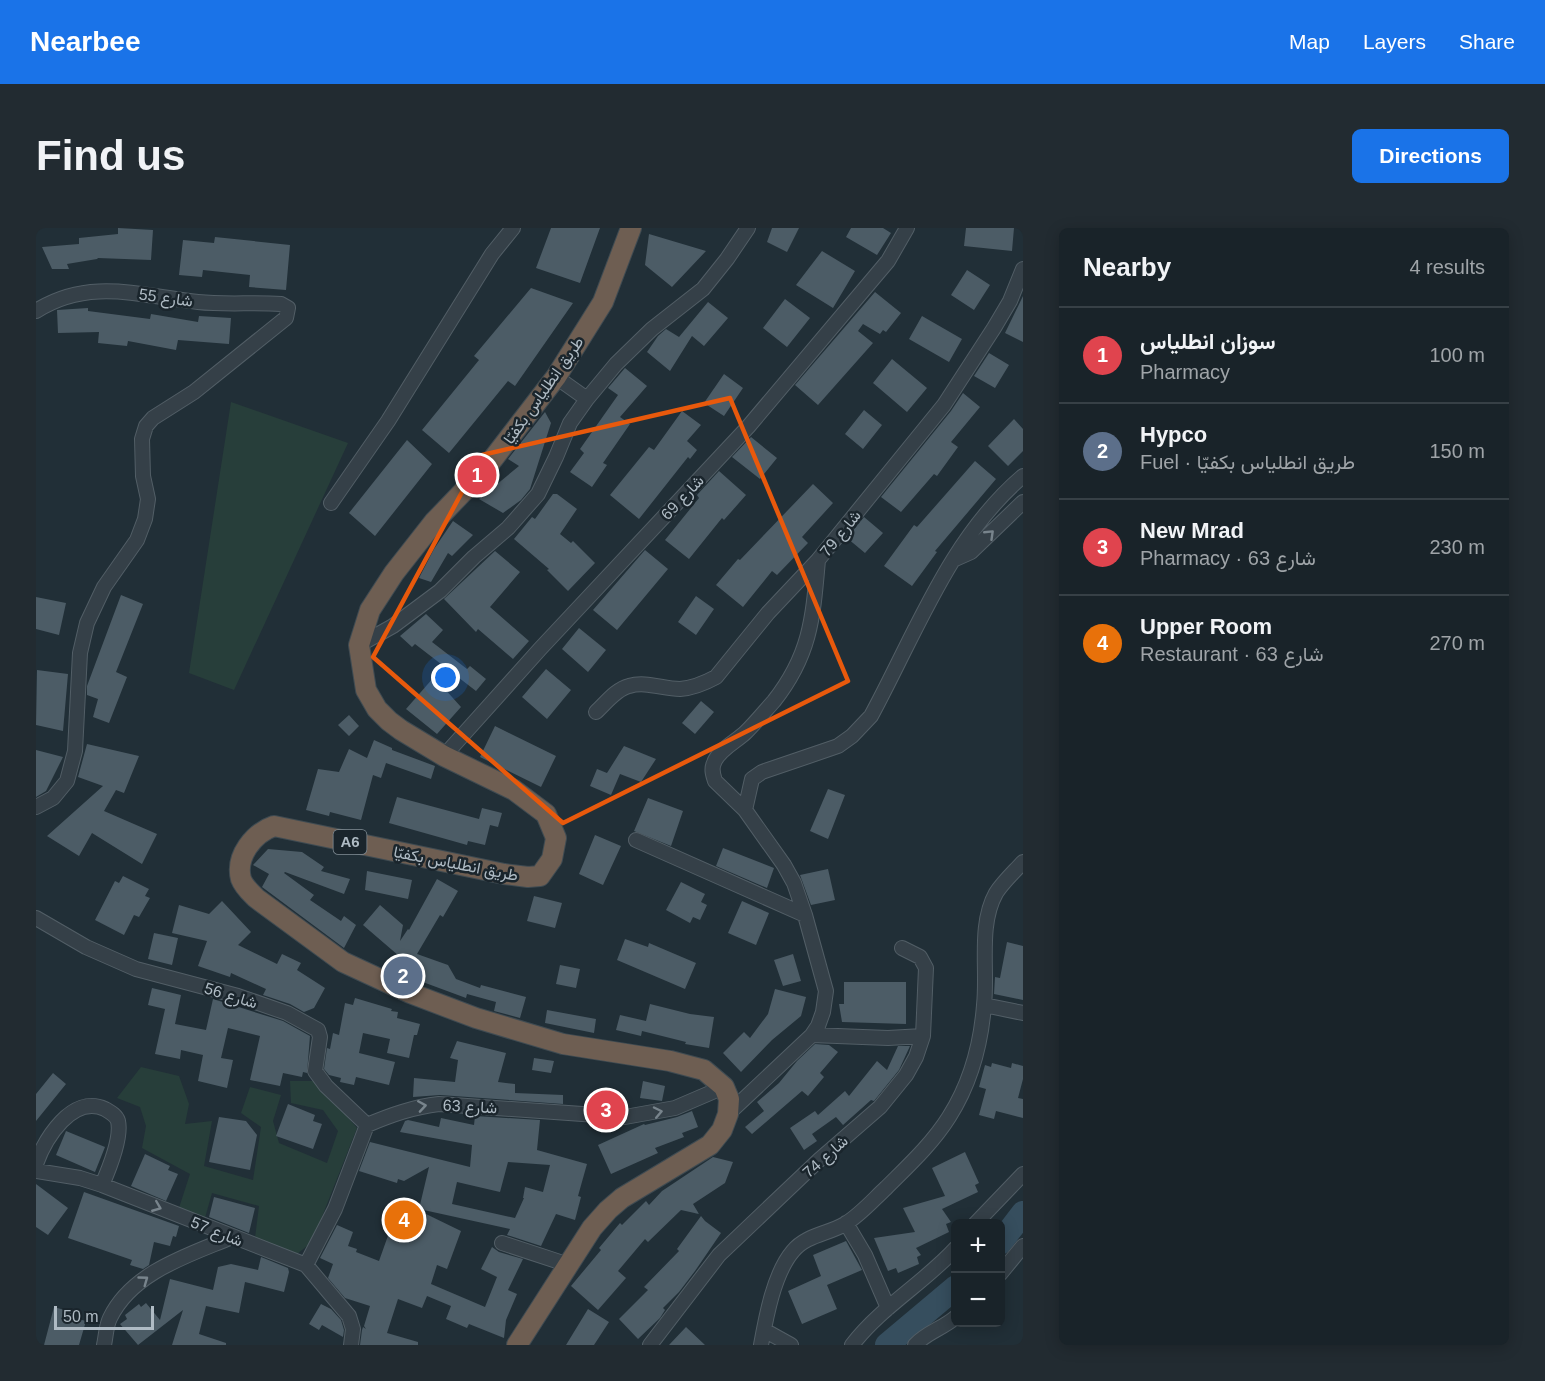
<!DOCTYPE html>
<html lang="en">
<head>
<meta charset="utf-8">
<style>
	:root { --surface:#192329; --page:#222b31; --text:#f1f3f6; --muted:#9fa4a8; --line:#374046; --accent:#1a73e8 }
	body { margin:0; font-family:Arial,Vazirmatn,sans-serif; background:var(--page); color:var(--text) }
	.controls { position:absolute; right:18px; bottom:18px; display:grid; overflow:hidden; border-radius:9px; box-shadow:0 3px 15px #0003 }
	.controls button { width:54px; height:54px; display:grid; place-items:center; padding:0; border:0; border-bottom:2px solid var(--line); background:var(--surface); color:var(--text); font:30px sans-serif }
	.scale { position:absolute; left:18px; bottom:15px; width:100px; box-sizing:border-box; padding-left:6px; border:3px solid #afbbc4; border-top:0; font-size:16px; line-height:21px; white-space:nowrap; color:#afbbc4; -webkit-text-stroke:4px #1a252c; paint-order:stroke }
	.you { position:absolute; left:410px; top:450px; width:21px; height:21px; margin:-15px; border:4px solid #fff; border-radius:50%; background:#1a73e8; box-shadow:0 0 0 9px #1a73e833 }
	.badge { display:grid; place-items:center; width:39px; height:39px; border-radius:50%; background:var(--accent); color:#fff; font-size:20px; font-weight:700 }
	.pin { position:absolute; translate:-50% -50%; border:3px solid #fff; box-shadow:0 2px 6px #0006 }
	.list { margin:0; padding:0; list-style:none }
	h2 { display:flex; justify-content:space-between; align-items:center; height:78px; margin:0; padding:0 24px; font-size:26px }
	h2 small { font-size:20px; font-weight:400; color:var(--muted) }
	.list li { display:grid; grid-template-columns:39px 1fr auto; gap:18px; align-items:center; box-sizing:border-box; height:96px; padding:0 24px; border-top:2px solid var(--line) }
	.list b { display:block; font-size:22px; white-space:nowrap }
	.list p { margin:0; font-size:20px; white-space:nowrap; color:var(--muted) }
	.list em { font-size:20px; font-style:normal; color:var(--muted) }
	.map { position:relative; flex:none; width:987px; height:1117px; overflow:hidden; border-radius:9px }
	header { display:flex; align-items:center; gap:36px; box-sizing:border-box; height:84px; padding:0 30px; background:var(--accent); color:#fff }
	header strong { font-size:28px }
	nav { display:flex; gap:33px; margin-inline-start:auto; font-size:21px }
	.intro { display:flex; align-items:center; justify-content:space-between; box-sizing:border-box; height:144px; padding:0 36px }
	h1 { margin:0; font-size:42px }
	.button { padding:15px 27px; border-radius:9px; background:var(--accent); color:#fff; font-size:21px; font-weight:700 }
	main { display:flex; gap:36px; padding:0 36px }
	aside { flex:1; background:var(--surface); border-radius:9px; box-shadow:0 3px 15px #0003 }
	.map>svg:first-child { display:block }
	.green { fill:#273e3a }
	.lines { fill:none; stroke-linecap:round; stroke-linejoin:round }
	.river { stroke:#364e5e; stroke-width:24 }
	.building { fill:#4c5c66; fill-rule:evenodd }
	.minor-casing { stroke:#525e66; stroke-width:16 }
	.highway-casing { stroke:#3f4b52; stroke-width:22 }
	.minor { stroke:#354048; stroke-width:14 }
	.highway { stroke:#6e5e52; stroke-width:20 }
	.oneway { stroke:#78848c }
	.marked { fill:none; stroke:#e8590c; stroke-width:4.5; stroke-linejoin:round }
	.labels { text-anchor:middle; stroke-width:5; stroke-linejoin:round; paint-order:stroke }
	.shield { fill:#1a252c; stroke:#828e96; stroke-width:1.5 }
	.shield-label { font-size:15px; font-weight:bold; fill:#afbbc4 }
	.street-label { font-size:16px; fill:#afbbc4; stroke:#1a252c }
</style>
</head>
<body>
<header>
<strong>Nearbee</strong>
<nav><a>Map</a><a>Layers</a><a>Share</a></nav>
</header>
<div class="intro"><h1>Find us</h1><a class="button">Directions</a></div>
<main>
<div class="map">
<svg width="987" height="1117" viewBox="0 0 987 1117">
	<rect width="100%" height="100%" fill="#212f37"/>
	<path class="green" d="M195,174L312,215L198,462L153,445Z
		M105,839L143,848L153,876L149,896L176,893L168,938L217,952L225,899L205,885L214,859L245,867L237,893L243,915L291,935L302,903L287,882L255,875L254,853H281L321,900L276,1014L261,1026L219,1010L223,978L176,965L167,997L140,989L154,946L106,920L110,898L104,879L81,870Z"/>
	<g class="lines">
		<path class="river" d="M964,1015L987,985
			M851,1117L920,1059"/>
	</g>
	<path class="building" d="M82,0L117,2L115,32L62,30L61,31L31,36L33,41H16L6,19L43,16V10L82,6Z
		M515,0H564L544,55L500,40Z
		M736,0H763L751,24L731,14Z
		M815,0H847L855,5L841,27L810,9Z
		M930,0H978L976,23L928,18Z
		M613,6L670,23L636,59L609,37Z
		M179,9L254,17L250,62L213,59L214,47L167,42L166,49L143,47L147,12L178,15Z
		M786,23L819,43L797,80L760,57Z
		M931,42L954,57L938,82L915,67Z
		M495,60L537,75L479,158L472,153L413,225L386,202L443,132L438,128Z
		M839,64L865,85L850,104L847,102L844,106L827,96L822,103L837,115L782,177L759,157Z
		M987,68V114L969,105Z
		M749,71L774,90L751,119L727,100Z
		M672,74L692,90L668,118L656,108L634,143L611,124L622,108L630,101L643,109Z
		M52,80V83L114,91L115,86L162,94L163,88L195,90L193,116L142,112L140,122L92,113L91,118L62,115L63,104L22,105L21,82Z
		M886,88L926,111L913,134L873,111Z
		M953,125L973,137L959,160L938,148Z
		M856,131L891,160L871,184L837,155Z
		M589,140L611,158L584,189L594,196L567,235L571,237L556,259L534,244L548,225L544,221L582,167L572,160Z
		M688,146L707,160L688,188L668,175Z
		M927,165L944,179L915,214L922,219L901,248L898,246L865,284L845,269L915,183Z
		M828,182L846,197L827,221L809,206Z
		M646,183L665,197L651,213L661,222L654,231L652,229L603,291L574,267L613,219L618,222Z
		M509,184L515,195L494,261L485,272L467,285L443,271L483,238L472,231Z
		M978,191L987,201V223L972,238L952,218Z
		M715,209L741,230L724,251L696,229Z
		M371,212L396,236L339,308L313,285Z
		M939,233L960,251L899,323L901,324L876,358L848,338L878,297L881,299Z
		M683,243L710,267L688,292L686,290L653,331L629,312L663,270L661,267Z
		M777,256L797,275L766,309L772,315L741,347L736,343L707,379L680,357L702,331L704,332Z
		M517,266H521L541,281L524,306L535,315L537,313L559,335L532,363L511,342L513,341L478,311L496,289L499,291Z
		M828,289L847,305L829,325L811,310Z
		M417,293L437,307L416,328L412,325L395,354L383,350L398,321Z
		M609,322L632,341L581,402L557,382Z
		M459,323L484,344L454,379L493,413L477,431L442,401L440,404L408,371Z
		M85,367L107,376L80,444L91,449L73,495L57,489L62,471L51,467V458Z
		M660,368L678,381L660,407L642,394Z
		M0,369L30,375L23,407L0,401Z
		M390,386L407,402L396,414L431,441L434,438L450,451L440,463L379,416L376,419L364,408Z
		M543,400L570,422L552,444L526,421Z
		M510,441L535,462L511,491L486,469Z
		M1,442L32,446L27,503L0,497Z
		M398,449L425,479L401,506L370,481Z
		M665,473L678,484L659,506L646,495Z
		M313,487L323,498L313,508L302,497Z
		M459,498L520,528L505,559L444,529Z
		M338,512L356,520V522L399,538L395,551L350,535L345,550L337,547L325,592L294,584L293,588L270,582L282,541L303,544L313,521L331,530Z
		M51,516L103,528L88,565L80,562L68,583L121,606L106,636L56,605L43,628L11,608L67,558L42,549Z
		M588,518L620,531L605,554L584,546L575,567L554,558L561,541L571,545Z
		M0,522L27,529L10,563L0,569Z
		M792,561L809,567L792,611L774,603Z
		M361,569L443,591L446,580L466,585L462,599L454,597L449,617L432,613L431,617L353,595Z
		M612,570L647,583L635,618L598,603Z
		M559,607L585,618L567,657L543,646Z
		M687,620L738,640L731,660L680,638Z
		M232,621L266,624L288,639L285,643L314,651L308,666L249,644L248,645L278,667L274,672L305,693L308,688L320,697L308,720L226,659L233,646L217,637Z
		M792,641L799,672L775,677L764,647Z
		M331,643L376,652L372,671L329,662Z
		M87,648L113,661L109,668L114,670L103,689L98,687L88,707L59,692L79,653L83,655Z
		M401,651L422,663L407,689L404,687L381,726L412,737L420,751L444,760L445,757L490,769L484,790L458,783L460,774L431,766L430,770L357,743L363,728L327,697L344,677L367,697L364,713L372,701L373,702Z
		M645,654L669,666L665,674L671,677L664,692L657,689L654,695L630,682Z
		M498,668L526,675L519,700L491,693Z
		M186,673L215,704L202,717L241,736L246,726L265,735L261,742L289,760L278,780L268,784L254,776L227,767L230,761L195,745L194,749L162,738L171,713L136,705L143,677L173,686Z
		M706,673L733,685L720,717L692,705Z
		M118,705L142,710L136,737L112,731Z
		M589,711L612,719L613,715L660,735L649,761L581,732Z
		M971,714L987,718V772L958,766L959,749L964,750Z
		M757,726L765,753L747,758L738,732Z
		M524,737L544,741L540,760L520,756Z
		M808,754H870V796L806,794L803,776H808Z
		M116,760L145,767L139,796L170,802L177,771L247,793L274,808L271,845L267,844L266,849L247,845L244,858L214,852L224,808L192,800L185,830L197,832L191,860L162,853L167,827L145,822L144,831L119,826L129,781L112,777Z
		M739,761L770,769L765,788L736,812L705,844L687,825L708,804L714,810L732,786Z
		M319,770L356,781L355,783L362,784L361,790L384,796L381,807H378L373,830L351,825L354,811L327,805L323,825L359,834L353,857L320,849L318,857L304,854L305,850L293,847L288,841L291,820L294,821L297,805L303,807L309,775L317,777Z
		M614,776L654,786L678,789L673,820L649,816L650,814L606,803L605,808L580,802L584,787L610,793Z
		M511,782L560,791L558,805L509,795Z
		M421,813L470,825L462,854L479,856V865L527,867V876L404,867L377,869L378,850L419,854L422,832L414,830Z
		M779,816L793,817L802,824L784,845L788,849L772,868L766,863L716,906L709,899L728,883L721,874L743,855L761,833Z
		M862,818H874L863,842L838,873L835,872L807,897L800,889L776,906L781,913L768,922L754,900L779,883L782,887L809,863L813,868L841,833L851,842Z
		M498,830L518,833L515,845L496,842Z
		M956,835L975,840L976,835L987,838V851L982,870L987,871V890L960,883L958,891L943,887L950,861L943,859L949,837L955,839Z
		M17,845L30,856L0,893V866Z
		M607,853L629,858L626,873L604,870Z
		M252,876L279,887L277,893L286,896L277,921L240,908Z
		M656,883L662,899L646,905L648,909L619,920L622,925L575,946L562,917L608,896L609,897L641,889Z
		M439,888L504,892L501,922L551,936L542,968L545,969L539,992L520,986L505,1018L471,1007L474,1001L383,981L393,939L368,953L362,951L361,955L323,943L334,914L434,939L436,917L364,904L369,893L372,892L403,899L405,890L438,897ZM472,934L514,937L507,964L489,959L487,970H488L479,990L416,976L421,954L464,964Z
		M183,889L210,893L221,907L214,942L173,934Z
		M30,903L69,919L59,944L20,927Z
		M929,924L943,955L939,957L942,964L906,981L915,994L910,996L913,1004L880,1020L885,1027L881,1029L883,1036L862,1045L860,1040L852,1043L838,1010L879,1004L867,980L909,968L896,940Z
		M109,926L134,938L132,942L142,946L130,973L95,958Z
		M677,929L697,934L689,955L657,976L663,986L645,982L612,1014L609,1011L582,1043L590,1050L562,1082L535,1058L565,1022L563,1020L584,995L586,997L610,973L613,977L626,963Z
		M0,956L32,980L12,1007L0,999Z
		M48,964L143,998L140,1009L137,1008L134,1018L118,1014L113,1037L107,1041L94,1037L96,1032L32,1010Z
		M178,969L219,980L213,1005L173,989Z
		M366,976L390,984V986L425,1003L411,1041L401,1037L395,1056L449,1079L461,1049L445,1041L456,1019L463,1024L487,1031L472,1062L481,1066L470,1092L468,1110L433,1096L431,1100L410,1091L415,1078L391,1068L386,1080L362,1071L351,1105L382,1114V1117H324L326,1102L327,1099L330,1101L328,1098L334,1078L309,1070L292,1050L297,1036L284,1030L301,997L317,1004L312,1018L321,1021L320,1024L343,1033L359,988Z
		M665,988L669,993L685,1005L659,1043L643,1064L627,1080L629,1082L624,1090L602,1111L583,1091L612,1062L608,1059L643,1023L641,1021Z
		M810,1013L826,1042L791,1057L801,1081L766,1096L752,1063L785,1048L777,1027Z
		M225,1029L252,1040L253,1044L248,1064L209,1054L203,1085L170,1078L163,1106L190,1115V1117H136L147,1082L102,1117L84,1096L91,1091L89,1087L103,1076L105,1079L110,1075L124,1092L134,1051L177,1062L182,1039L195,1036L222,1042Z
		M285,1076L295,1081L305,1092L308,1102L307,1109L286,1097L283,1102L273,1096Z
		M18,1079L39,1085L38,1090L50,1093L43,1117H8Z
		M552,1081L573,1094L558,1117H530Z
		M650,1099L669,1117H633Z"/>
	<g class="lines">
		<defs>
			<path id="minor" d="M0,83C53,49 105,68 162,74C190,77 218,74 245,76L252,80L250,90L158,164L117,190L110,198L106,211L107,248L112,271L109,291L101,312L68,359L51,395L44,425L39,523L31,553L17,570L0,579
				M551,171L580,136L616,101L667,61L691,31L712,0
				M295,275L352,193L456,26L477,0
				M917,332L935,324L987,274
				M323,417L357,398L404,363L438,329L472,300L502,266L520,229L534,195L551,171L520,149
				M560,484C569,476 580,461 593,458C610,453 627,461 644,461C657,460 669,455 680,449L732,385L782,332L908,177L958,100L974,73L987,41
				M408,528L504,421L712,199L852,33L871,0
				M709,582L679,553C677,547 675,541 678,535C682,522 701,513 710,504C720,494 729,483 738,473C775,426 777,389 782,332
				M600,612L769,687
				M0,690L50,719L100,741L202,768L251,785L282,802L284,809L279,843L290,858L331,897
				M948,777L987,785
				M776,807L852,810L887,808
				M692,886L776,807L782,798L787,784L790,763L769,687L758,655L748,637L709,582L716,551L726,544L802,518L816,508L835,488C880,405 914,310 987,248
				M0,936C9,911 36,866 69,881C74,884 80,887 82,893C86,910 73,941 66,957
				M0,943L44,950L66,957L270,1037L313,1088L317,1101L315,1117
				M810,995L829,1027L852,1080
				M939,996L987,946
				M466,1015L533,1037
				M270,1037L299,981L331,897C355,887 377,879 403,876L589,889L639,880L688,859
				M964,1046L987,1018
				M728,1102L755,1117
				M68,1117C70,1108 70,1098 74,1090C96,1044 153,1027 196,1009
				M614,1117L683,1027L783,932L844,879L870,847L880,829L887,808L890,740L884,729L866,720
				M725,1117C730,1089 738,1045 757,1023C770,1007 792,1006 809,996C824,987 837,972 850,960C872,938 896,916 913,889C934,856 945,816 948,777C952,742 942,697 960,665C967,654 978,644 987,634
				M816,1117C845,1079 888,1055 920,1020
				M879,1117C891,1104 906,1101 920,1089"/>
			<path id="highway" d="M481,1117L556,1000L572,982L586,970L674,917L686,902L692,886L693,871L688,859L668,842L634,833L527,816L440,790L374,765L307,734L220,670C214,664 208,659 205,651C199,628 218,605 238,598L468,646L492,649L504,648L516,631L520,610L510,586L478,562L408,528L365,502L353,493L341,481L330,462L323,417L334,382L358,345L398,294L450,240L520,149L567,74L595,0"/>
		</defs>
		<use href="#minor" class="minor-casing"/>
		<use href="#highway" class="highway-casing"/>
		<use href="#minor" class="minor"/>
		<use href="#highway" class="highway"/>
	</g>
	<defs><path id="oneway-chevron" d="M-2-3.5L2.5 0L-2 3.5" fill="none" stroke-width="1.6" stroke-linecap="round" stroke-linejoin="round" transform="scale(1.5)"/></defs>
	<g class="oneway">
		<use href="#oneway-chevron" transform="translate(954 306) rotate(-44)"/>
		<use href="#oneway-chevron" transform="translate(386 878) rotate(-9)"/>
		<use href="#oneway-chevron" transform="translate(622 884) rotate(-12)"/>
		<use href="#oneway-chevron" transform="translate(121 979) rotate(22)"/>
		<use href="#oneway-chevron" transform="translate(108 1052) rotate(-36)"/>
	</g>
	<path class="marked" d="M694,170L812,453L527,595L337,429L446,227Z"/>
	<g class="labels">
		<rect class="shield" x="297.5" y="602" width="33" height="24" rx="4.5"/>
		<g class="shield-label">
			<text x="314" y="619">A6</text>
		</g>
		<g class="street-label">
			<text transform="translate(130 69) rotate(8)" y="6">شارع 55</text>
			<text transform="translate(507 162) rotate(-55)" y="6">طريق انطلياس بكفيّا</text>
			<text transform="translate(646 269) rotate(-47)" y="6">شارع 69</text>
			<text transform="translate(804 305) rotate(-51)" y="6">شارع 79</text>
			<text transform="translate(420 635) rotate(11)" y="6">طريق انطلياس بكفيّا</text>
			<text transform="translate(195 767) rotate(17)" y="6">شارع 56</text>
			<text transform="translate(434 878) rotate(3)" y="6">شارع 63</text>
			<text transform="translate(789 928) rotate(-42)" y="6">شارع 74</text>
			<text transform="translate(181 1003) rotate(22)" y="6">شارع 57</text>
		</g>
	</g>
</svg>
<div class="controls">
<button>+</button>
<button>−</button>
</div>
<div class="scale">50 m</div>
<div class="you"></div>
<div class="pin badge" style="left:441px;top:247px;background:#e0444e">1</div>
<div class="pin badge" style="left:367px;top:748px;background:#5c6f8a">2</div>
<div class="pin badge" style="left:570px;top:882px;background:#e0444e">3</div>
<div class="pin badge" style="left:368px;top:992px;background:#e8710a">4</div>
</div>
<aside>
<h2>Nearby<small>4 results</small></h2>
<ul class="list">
<li><span class="badge" style="background:#e0444e">1</span><div><b>سوزان انطلياس</b><p>Pharmacy</p></div><em>100 m</em></li>
<li><span class="badge" style="background:#5c6f8a">2</span><div><b>Hypco</b><p>Fuel · طريق انطلياس بكفيّا</p></div><em>150 m</em></li>
<li><span class="badge" style="background:#e0444e">3</span><div><b>New Mrad</b><p>Pharmacy · شارع 63</p></div><em>230 m</em></li>
<li><span class="badge" style="background:#e8710a">4</span><div><b>Upper Room</b><p>Restaurant · شارع 63</p></div><em>270 m</em></li>
</ul>
</aside>
</main>
</body>
</html>
